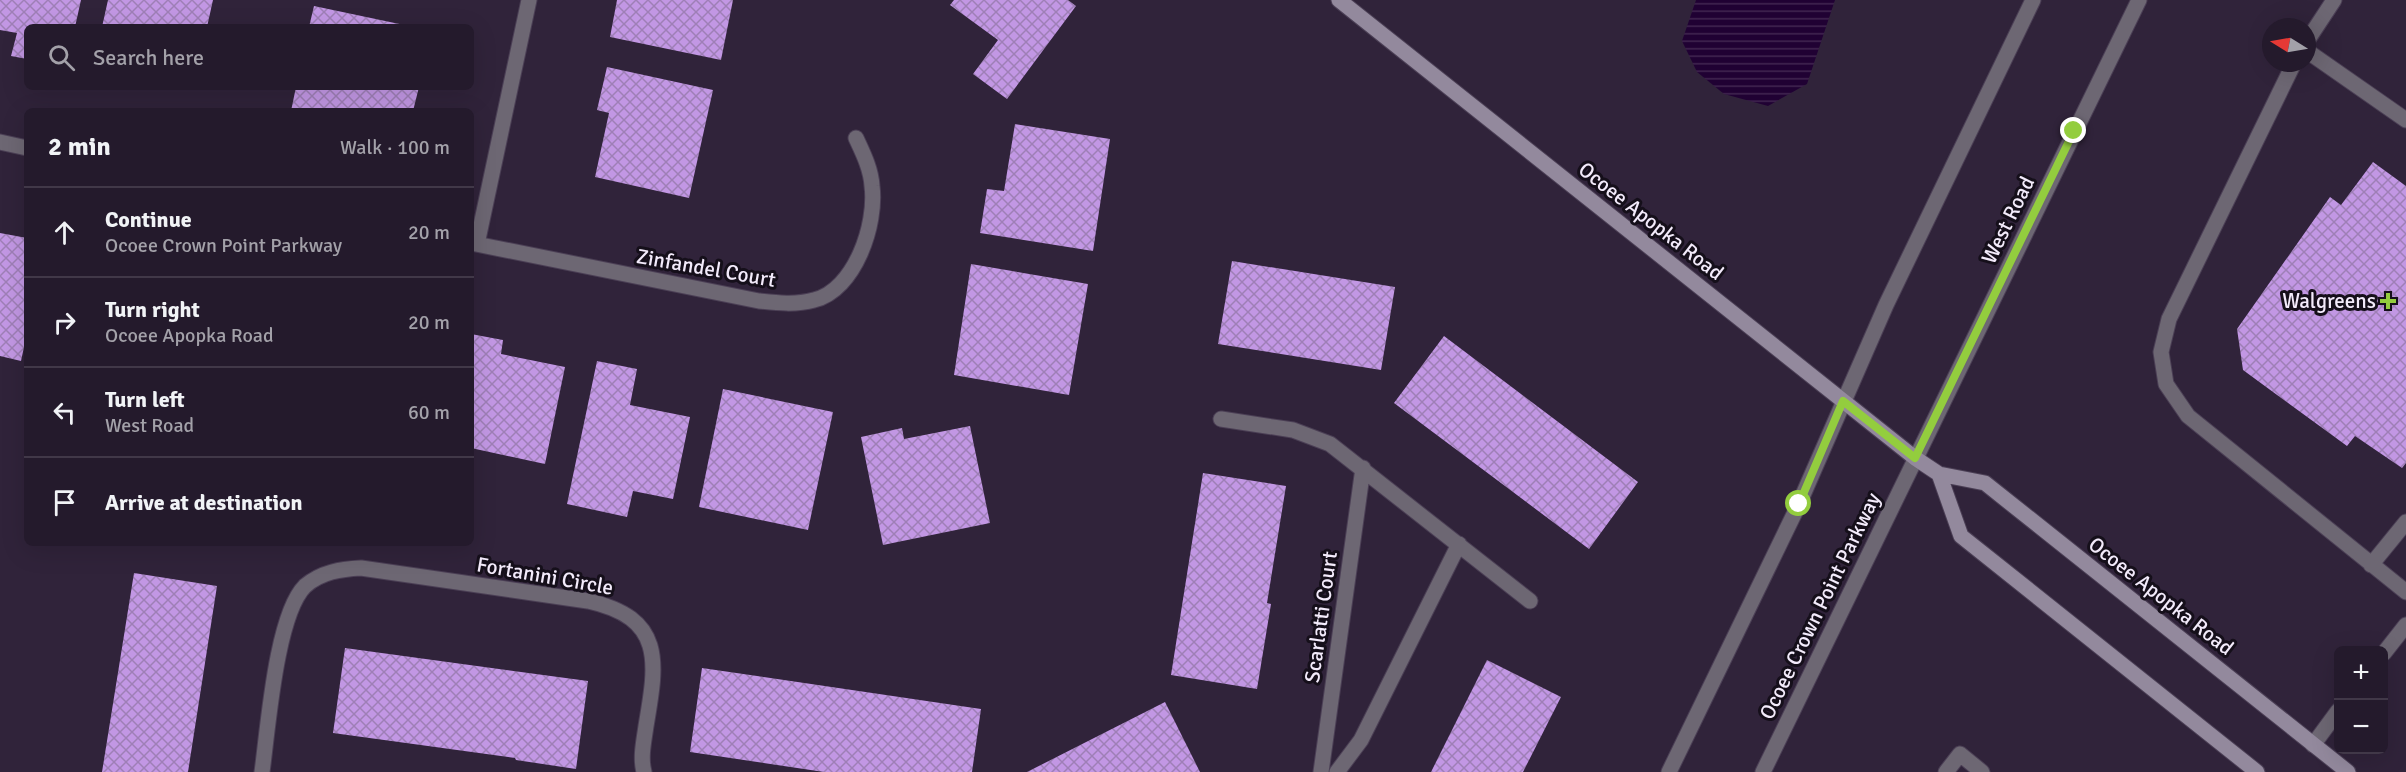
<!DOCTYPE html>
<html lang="en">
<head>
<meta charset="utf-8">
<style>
	:root { --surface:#241a2c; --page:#2c2334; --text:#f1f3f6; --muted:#a3a1a9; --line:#413848 }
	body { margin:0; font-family:Signika,sans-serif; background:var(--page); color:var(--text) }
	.controls { position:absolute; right:18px; bottom:18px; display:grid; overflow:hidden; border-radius:9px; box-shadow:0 6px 24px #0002 }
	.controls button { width:54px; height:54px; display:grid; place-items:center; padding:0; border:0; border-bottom:2px solid var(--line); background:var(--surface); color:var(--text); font:30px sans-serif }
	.compass { position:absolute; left:2262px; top:18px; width:54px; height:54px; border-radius:50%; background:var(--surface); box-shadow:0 6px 24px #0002; rotate:281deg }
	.stop { position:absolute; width:18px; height:18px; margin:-14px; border:4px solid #93cd3e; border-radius:50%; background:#fff }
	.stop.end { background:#93cd3e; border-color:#fff; box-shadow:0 2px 6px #0008 }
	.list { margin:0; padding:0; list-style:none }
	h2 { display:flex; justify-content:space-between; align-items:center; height:78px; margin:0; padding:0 24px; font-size:26px }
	h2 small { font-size:20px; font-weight:400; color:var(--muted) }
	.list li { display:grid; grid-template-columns:39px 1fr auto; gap:18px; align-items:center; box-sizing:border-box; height:90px; padding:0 24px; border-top:2px solid var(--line) }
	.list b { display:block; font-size:22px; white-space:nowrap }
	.list p { margin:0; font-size:20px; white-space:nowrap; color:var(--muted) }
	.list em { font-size:20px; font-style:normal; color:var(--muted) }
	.icon { flex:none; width:33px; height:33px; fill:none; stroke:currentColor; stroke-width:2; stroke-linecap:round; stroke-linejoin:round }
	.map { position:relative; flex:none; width:2406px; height:772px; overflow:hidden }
	.search { position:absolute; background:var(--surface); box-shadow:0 6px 24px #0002; left:24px; top:24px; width:450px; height:66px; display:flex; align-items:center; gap:15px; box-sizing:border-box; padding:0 21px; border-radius:9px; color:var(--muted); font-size:22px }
	.panel { position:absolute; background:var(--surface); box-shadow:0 6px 24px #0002; left:24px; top:108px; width:450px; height:438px; border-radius:9px }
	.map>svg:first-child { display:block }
	.water { fill:url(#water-rules) }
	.building { fill:url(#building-cross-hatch) }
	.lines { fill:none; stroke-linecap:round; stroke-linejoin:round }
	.service-casing { stroke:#4b3f55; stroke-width:17 }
	.minor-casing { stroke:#4b3f55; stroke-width:17 }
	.tertiary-casing { stroke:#4b3f55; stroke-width:17 }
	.secondary-casing { stroke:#4b3f55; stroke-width:17 }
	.service { stroke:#6d6773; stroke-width:15 }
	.minor { stroke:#6d6773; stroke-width:15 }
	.tertiary { stroke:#6d6773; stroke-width:15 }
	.secondary { stroke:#93899d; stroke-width:15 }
	.route { stroke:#93cd3e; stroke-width:8 }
	.poi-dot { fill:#93cd3e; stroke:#150f1a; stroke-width:2 }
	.labels { text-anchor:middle; stroke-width:6; stroke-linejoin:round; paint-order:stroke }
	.street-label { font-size:21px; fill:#f3ebfb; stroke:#150f1a }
	.poi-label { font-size:21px; fill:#f3ebfb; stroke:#150f1a; text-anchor:end }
</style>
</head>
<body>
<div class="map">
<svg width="2406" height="772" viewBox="0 0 2406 772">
	<defs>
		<pattern id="water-rules" width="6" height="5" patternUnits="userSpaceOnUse" patternTransform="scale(1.5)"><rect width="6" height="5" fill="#200133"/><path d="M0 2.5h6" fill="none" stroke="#412651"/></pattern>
		<pattern id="building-cross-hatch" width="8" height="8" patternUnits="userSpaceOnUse" patternTransform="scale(1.5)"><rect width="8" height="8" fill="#c297e4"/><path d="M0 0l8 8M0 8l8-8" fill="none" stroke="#9e7fb6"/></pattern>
	</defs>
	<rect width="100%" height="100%" fill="#30233a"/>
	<path class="water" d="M1696,0H1835L1807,84L1768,106L1724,94L1697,72L1682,41Z"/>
	<path class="building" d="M0,0H81L75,27H27V59L11,56L17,33L0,30Z
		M108,0H213L207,27H102Z
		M617,0H733L721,60L610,37Z
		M954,0H1068L1076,6L1007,99L973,74L998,40L950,5Z
		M314,6L409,26V27H309Z
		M607,67L713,90L689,198L595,177L609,113L597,110Z
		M296,87H419L413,111H291Z
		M1015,124L1110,139L1093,251L980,233L987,189L1004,191Z
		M2373,162L2406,186V463L2402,468L2355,436L2347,446L2243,370L2237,329L2330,197L2341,205Z
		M0,233L27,238V333L21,361L0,356Z
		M1232,261L1395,287L1381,370L1218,344Z
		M971,264L1088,284L1069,395L954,375Z
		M471,334L503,340L501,354L565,367L545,464L471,448Z
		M1444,336L1638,482L1589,549L1394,403Z
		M597,361L637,369L630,405L690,417L673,499L633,491L627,517L567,504Z
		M723,389L833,412L808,530L699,507Z
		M970,426L990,523L883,545L861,437L902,428L904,439Z
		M1203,473L1286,486L1267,603L1271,604L1257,689L1171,675Z
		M134,573L217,586L188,772H102Z
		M345,648L588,681L576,769L516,760L515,758L333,733Z
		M1487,660L1561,697L1523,772H1431Z
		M702,668L981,709L972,772H824L690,752Z
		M1165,702L1200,772H1027Z"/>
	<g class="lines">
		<defs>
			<path id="service" d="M2307,41L2334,0
				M2307,51L2406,120
				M2294,63L2169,319L2161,352L2166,384L2188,416L2406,592
				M2371,565L2406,522
				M2384,653L2406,625
				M2313,745L2338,711
				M1946,772L1960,754L1982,772"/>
			<path id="minor" d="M0,142L27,148
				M471,243L759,301C777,303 796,305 814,300C855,290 877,224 872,186C871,169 863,153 856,138
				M477,244L529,0
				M1221,419L1293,430L1330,444L1530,601
				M262,772C268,729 276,615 305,586C321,572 341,569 361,568L588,601C665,618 657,662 646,726C644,741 640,757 644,772
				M1321,772L1363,468
				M1337,772L1361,740L1459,544"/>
			<path id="tertiary" d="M1669,772L1799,504L1886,305L2033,0
				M1763,772L2139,0"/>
			<path id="secondary" d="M1339,0L1915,458L1939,474L1985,483L2348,772
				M1939,474L1961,536L2257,772"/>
		</defs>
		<use href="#service" class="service-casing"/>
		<use href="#minor" class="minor-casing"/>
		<use href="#tertiary" class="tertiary-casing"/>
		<use href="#secondary" class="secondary-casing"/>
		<use href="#service" class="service"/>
		<use href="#minor" class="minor"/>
		<use href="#tertiary" class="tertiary"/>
		<use href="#secondary" class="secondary"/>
	</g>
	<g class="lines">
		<path class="route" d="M1799,504L1843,401L1915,458L2074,131"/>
	</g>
	<path class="poi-dot" d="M2385 292h6v6h6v6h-6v6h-6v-6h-6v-6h6z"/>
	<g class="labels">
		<g class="street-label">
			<text transform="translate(2008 220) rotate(-64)" y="7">West Road</text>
			<text transform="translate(1651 221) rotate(38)" y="7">Ocoee Apopka Road</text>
			<text transform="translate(706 268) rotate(10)" y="7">Zinfandel Court</text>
			<text transform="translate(545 576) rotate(10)" y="7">Fortanini Circle</text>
			<text transform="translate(2161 596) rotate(38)" y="7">Ocoee Apopka Road</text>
			<text transform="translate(1820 606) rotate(-64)" y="7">Ocoee Crown Point Parkway</text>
			<text transform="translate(1321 617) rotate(-82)" y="7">Scarlatti Court</text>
		</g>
		<g class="poi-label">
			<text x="2376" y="308">Walgreens</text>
		</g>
	</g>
</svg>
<div class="controls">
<button>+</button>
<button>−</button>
</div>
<svg class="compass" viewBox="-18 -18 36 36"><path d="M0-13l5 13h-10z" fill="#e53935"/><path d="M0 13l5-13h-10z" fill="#a3a1a9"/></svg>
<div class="stop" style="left:1799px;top:504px"></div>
<div class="stop end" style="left:2074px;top:131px"></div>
<div class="search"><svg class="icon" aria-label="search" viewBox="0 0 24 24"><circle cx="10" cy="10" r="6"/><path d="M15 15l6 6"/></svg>Search here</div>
<section class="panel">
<h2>2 min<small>Walk · 100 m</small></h2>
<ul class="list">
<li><svg class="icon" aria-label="ahead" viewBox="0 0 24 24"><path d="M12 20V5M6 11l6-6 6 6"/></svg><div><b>Continue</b><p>Ocoee Crown Point Parkway</p></div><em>20 m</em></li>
<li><svg class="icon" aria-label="right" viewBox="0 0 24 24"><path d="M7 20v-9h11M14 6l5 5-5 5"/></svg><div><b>Turn right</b><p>Ocoee Apopka Road</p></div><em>20 m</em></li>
<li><svg class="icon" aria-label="left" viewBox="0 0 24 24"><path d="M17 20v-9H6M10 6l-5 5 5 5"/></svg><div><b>Turn left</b><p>West Road</p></div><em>60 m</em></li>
<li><svg class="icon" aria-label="arrive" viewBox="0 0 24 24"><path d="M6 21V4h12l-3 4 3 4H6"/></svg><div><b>Arrive at destination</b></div></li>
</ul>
</section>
</div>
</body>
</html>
